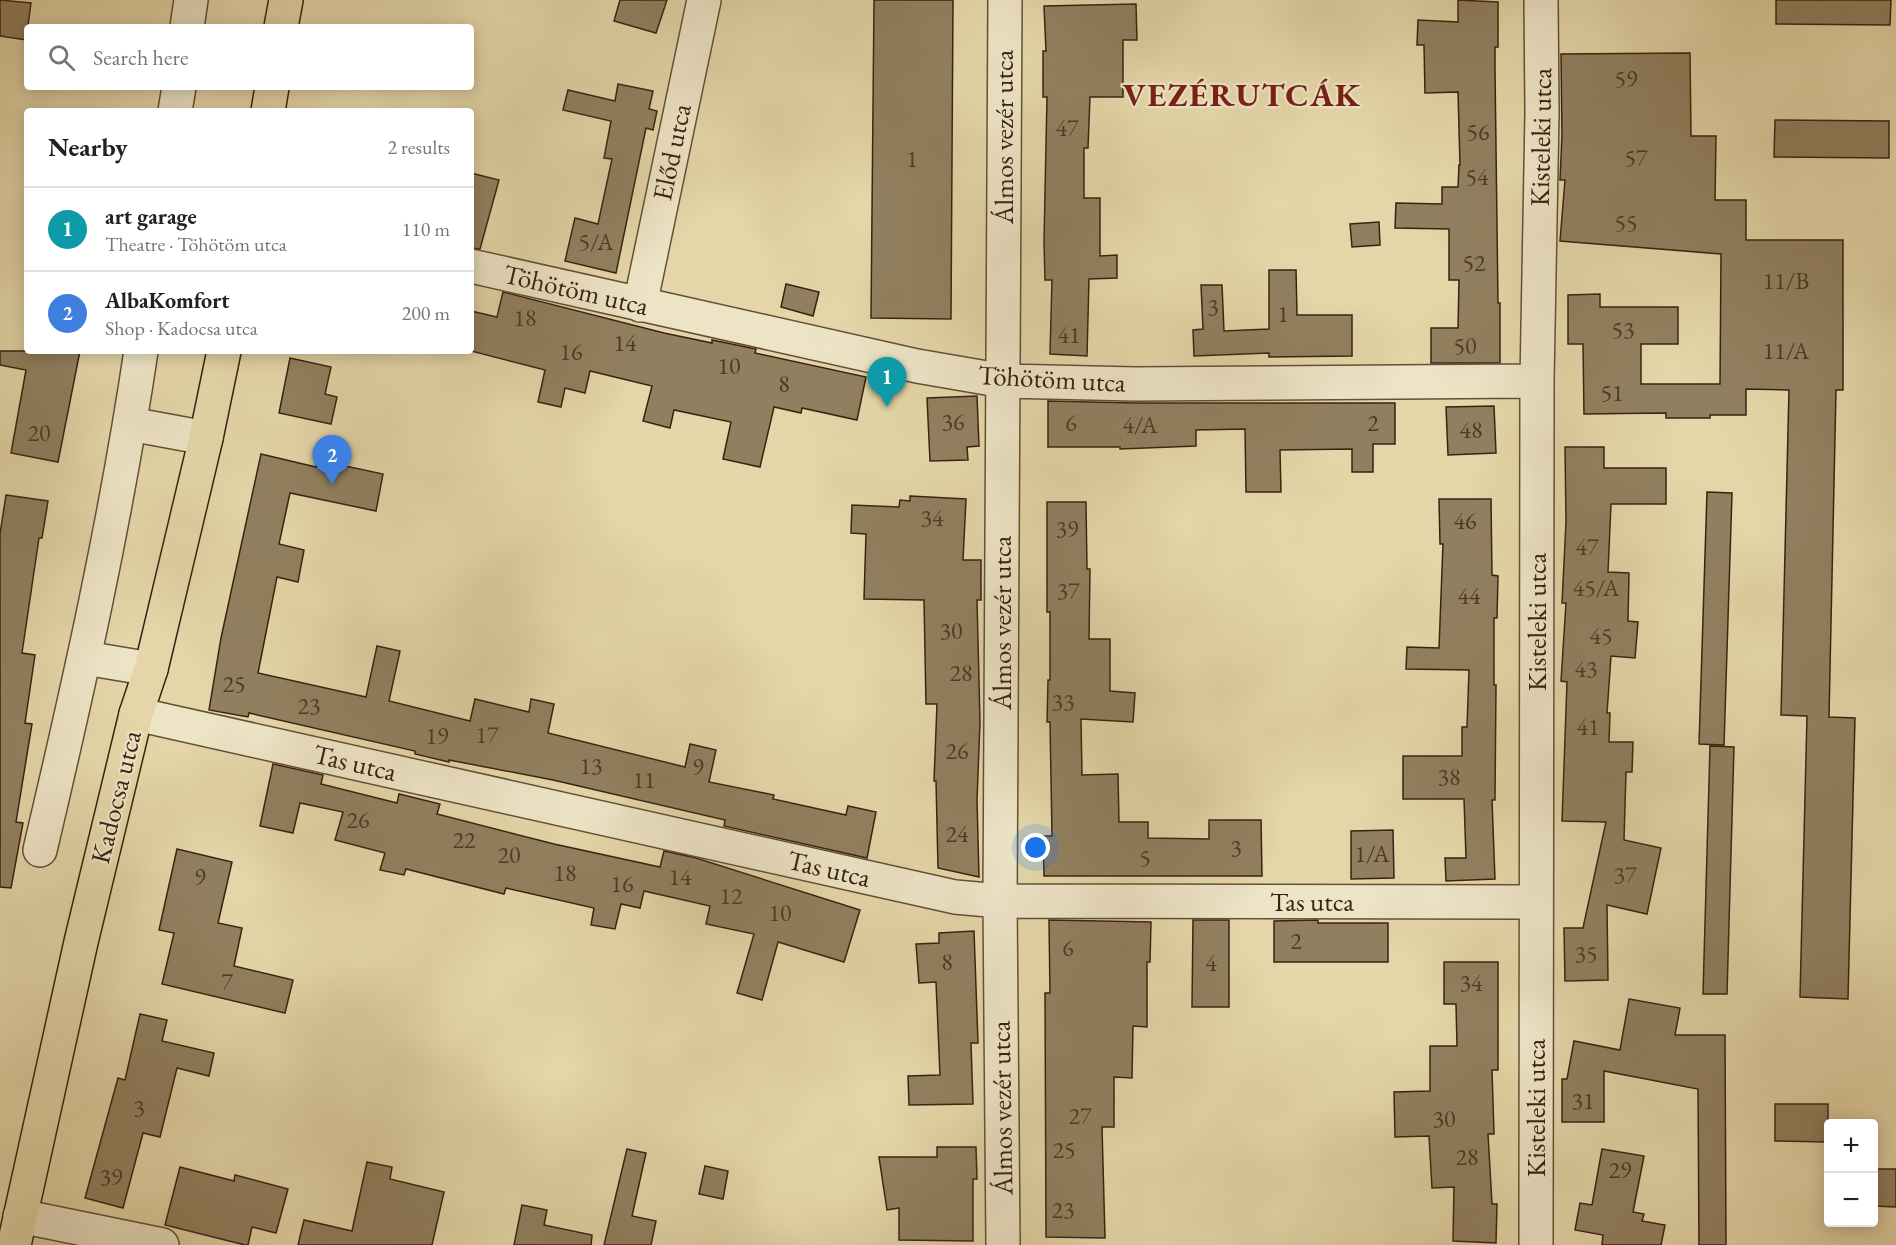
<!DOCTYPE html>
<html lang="en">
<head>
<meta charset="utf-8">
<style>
	:root { --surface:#fff; --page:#f2f2f2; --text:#202124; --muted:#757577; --line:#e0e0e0; --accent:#8f2418 }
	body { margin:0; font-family:"EB Garamond",serif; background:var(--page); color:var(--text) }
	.controls { position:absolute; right:18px; bottom:18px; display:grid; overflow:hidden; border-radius:6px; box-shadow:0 3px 15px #0003 }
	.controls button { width:54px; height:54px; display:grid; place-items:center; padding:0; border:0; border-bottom:2px solid var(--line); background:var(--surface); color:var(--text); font:30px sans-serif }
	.you { position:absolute; left:1036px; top:848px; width:21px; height:21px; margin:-15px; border:4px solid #fff; border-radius:50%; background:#1a73e8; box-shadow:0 0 0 9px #1a73e833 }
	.badge { display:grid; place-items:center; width:39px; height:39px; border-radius:50%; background:var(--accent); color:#fff; font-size:20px; font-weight:700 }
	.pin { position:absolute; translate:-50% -50px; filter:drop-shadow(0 2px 3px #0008) }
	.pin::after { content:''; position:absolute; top:32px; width:21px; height:18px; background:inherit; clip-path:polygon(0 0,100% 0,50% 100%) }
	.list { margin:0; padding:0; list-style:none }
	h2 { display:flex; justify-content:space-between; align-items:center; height:78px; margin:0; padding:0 24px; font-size:26px }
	h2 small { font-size:20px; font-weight:400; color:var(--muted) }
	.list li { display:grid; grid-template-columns:39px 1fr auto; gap:18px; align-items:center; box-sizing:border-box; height:84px; padding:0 24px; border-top:2px solid var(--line) }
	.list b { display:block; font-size:22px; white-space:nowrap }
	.list p { margin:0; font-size:20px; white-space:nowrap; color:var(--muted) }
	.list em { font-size:20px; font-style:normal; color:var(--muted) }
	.icon { flex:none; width:33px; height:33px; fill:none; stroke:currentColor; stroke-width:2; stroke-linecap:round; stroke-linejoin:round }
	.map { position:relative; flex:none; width:1896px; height:1245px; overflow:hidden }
	.search { position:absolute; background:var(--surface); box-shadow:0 3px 15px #0003; left:24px; top:24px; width:450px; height:66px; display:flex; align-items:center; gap:15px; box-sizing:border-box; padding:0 21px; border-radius:6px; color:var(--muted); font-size:22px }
	.panel { position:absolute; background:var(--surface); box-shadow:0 3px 15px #0003; left:24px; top:108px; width:450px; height:246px; border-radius:6px }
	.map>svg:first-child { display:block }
	.building { fill:#918060; stroke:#382311; stroke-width:1.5 }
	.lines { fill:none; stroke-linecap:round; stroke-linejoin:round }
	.minor-casing { stroke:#635037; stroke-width:36 }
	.major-casing { stroke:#382311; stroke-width:36 }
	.minor { stroke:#ede4c6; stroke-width:33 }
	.major { stroke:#e4d6a8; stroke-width:33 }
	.labels { text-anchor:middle; stroke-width:4.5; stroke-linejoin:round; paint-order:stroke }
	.number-label { font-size:24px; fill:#4e3a25 }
	.street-label { font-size:27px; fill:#382311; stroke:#ede4c6 }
	.district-label { font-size:33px; font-weight:bold; letter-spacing:1.5px; fill:#7a1f14; stroke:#ede4c6 }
</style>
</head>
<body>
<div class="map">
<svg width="1896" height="1245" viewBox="0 0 1896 1245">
	<rect width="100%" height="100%" fill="#e4d6a8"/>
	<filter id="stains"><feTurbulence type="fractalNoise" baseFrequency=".00333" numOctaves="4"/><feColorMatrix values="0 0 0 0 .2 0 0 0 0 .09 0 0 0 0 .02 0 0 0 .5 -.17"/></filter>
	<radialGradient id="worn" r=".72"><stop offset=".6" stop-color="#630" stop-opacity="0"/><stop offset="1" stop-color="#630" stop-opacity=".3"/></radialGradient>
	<path class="building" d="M0,0L31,3L26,40L0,36Z
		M620,0H667L656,33L614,21Z
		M874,0H953L951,319L871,318Z
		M1458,0L1498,2V47H1495V69L1498,303H1500V363H1431V328H1458L1459,280H1449V229L1395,228L1396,203L1442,204V187H1458L1459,165H1460L1458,92L1425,93L1424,45H1417L1418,20L1458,22Z
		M1776,0H1891L1890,25L1776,24Z
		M1136,4L1137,40H1123V97H1090L1088,148H1084V198H1100V256L1117,255V278L1089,279L1087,356L1050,354L1052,280H1045L1044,242L1047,97H1043V51H1046L1044,6Z
		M1690,53L1691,136H1716L1715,200H1746V240H1843V390H1836L1829,717L1855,718L1848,999L1800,997L1807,716L1781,715L1789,390L1746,389V415H1710V418H1666V413L1584,414L1583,344H1568V295L1600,294V307H1678V344H1641V384H1720L1721,254L1560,241L1565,180H1560L1562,135L1561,54Z
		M618,84L653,91L649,109L657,111L653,130L646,128L616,273L565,261L575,218L598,224L612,159L604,158L611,121L563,110L568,90L615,101Z
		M1775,120L1889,121V158L1774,157Z
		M471,173L499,180L480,249L471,248Z
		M1379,222L1380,245L1352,247L1350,224Z
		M1269,270H1296L1297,315H1352V356L1269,357V353L1194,356L1193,330L1203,329L1201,285H1222L1224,331L1269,329Z
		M786,284L819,292L813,316L781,307Z
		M503,292L664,333L712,343V340L756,349L755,353L866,377L857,420L802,408L801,413L774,407L760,467L723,459L731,422L674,410L670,428L643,421L652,386L590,371L585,393L565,388L561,407L538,402L545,370L471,351V311L497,317Z
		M0,351H80L58,462L11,453L26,370L0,365Z
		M290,358L331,367L325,394L337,397L331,424L279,413Z
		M977,396L979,446L967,447L968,460L930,461L927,398Z
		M1048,401L1135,403H1395V444H1373V472H1352V449L1280,450L1281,492H1246L1245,429L1196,430V446L1120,449V447H1048Z
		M1494,406L1496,453L1448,455L1446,407Z
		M1565,447H1604V468H1666V504H1611L1608,572L1629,573L1628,621L1638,622L1635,658L1611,656L1607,713H1610L1609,742H1633L1632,772H1626L1624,840L1661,848L1647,914L1607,905L1608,980L1565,981L1564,928H1583L1606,822L1562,821L1567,682L1561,681L1566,603H1562L1566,522Z
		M261,454L316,467L317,460L383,474L376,511L290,493L279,544L304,550L298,582L277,577L258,673L366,697L377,646L400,651L389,701L470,721L475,699L529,712L531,699L554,704L548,733L685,767L690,744L716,750L709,782L774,795L773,799L846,815L848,806L876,812L867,858L724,826L725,820L553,780L449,760V762L415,754V751L249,713L248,717L209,710L221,638Z
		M1707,492L1732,493L1724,745L1699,744Z
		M6,495L48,501L42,538H39L22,653L35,655L25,723L32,724L16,822L23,823L11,888L0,887V534Z
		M910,496L966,499L963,560H981V600H977L980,722L977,800L979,877L938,868L936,781H934L937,704H926L924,600L864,599L866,534L851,533L852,505L899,507L900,500L910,501Z
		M1439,499H1491L1492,575L1498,576L1497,618H1494V685H1496L1495,800H1492L1495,879L1446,881L1445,858H1466L1464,799H1403V756H1462V727H1467L1469,670L1406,669L1407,647L1439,648L1443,544H1440Z
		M1047,502H1086L1087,569H1090L1089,639H1110V691L1135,693L1133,722L1081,719L1082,775L1118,774L1119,822H1148V838L1209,839V820H1261L1262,876H1044L1043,836H1052L1050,722H1047L1048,680H1050V612H1047Z
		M1710,746L1734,747L1727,994H1703Z
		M273,764L323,775L321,784L397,803L399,794L440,804L437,814L554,844L660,867L664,851L696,858L860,910L844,962L778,942L762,1000L737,993L754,934L706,924L710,906L644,891L640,908L621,904L615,929L591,925L594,908L506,888L504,894L406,869L404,875L380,870L385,853L335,840L343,812L300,803L293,833L260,826Z
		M1393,830L1394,878L1351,879V831Z
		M177,849L232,862L218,923L242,928L234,966L293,980L285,1013L162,984L174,933L159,930Z
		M1049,920L1151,922L1150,962H1147V1027L1133,1026L1132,1078L1114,1077V1127H1102L1105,1238L1046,1237L1045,993H1050Z
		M1193,920H1229V1007H1192Z
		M1318,920V923H1388V962H1274V921Z
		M974,931L978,1043H971L973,1104L909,1105L908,1076L940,1075L936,982L919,983L916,944L939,943V933Z
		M1444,962H1498V1070H1492L1494,1134H1488L1492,1204H1497L1496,1243L1453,1241L1454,1187L1432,1188L1429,1136L1395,1137L1394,1092L1430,1091V1046H1457L1456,1004H1444Z
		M1629,999L1680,1008L1675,1035H1725L1726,1245H1699L1698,1089L1604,1071V1122H1562V1079H1567L1574,1041L1620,1050Z
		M140,1014L167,1020L162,1041L214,1053L209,1076L177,1068L160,1137L143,1133L123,1208L85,1198L118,1078L125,1080Z
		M1775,1104H1828V1142L1775,1141Z
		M937,1147H976L977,1179H973V1241L899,1240V1208L887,1210L879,1157H937Z
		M627,1149L646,1153L632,1216L656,1221L651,1245H604Z
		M1602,1149L1644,1156L1633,1212L1644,1214L1642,1221L1665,1225L1661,1245H1602L1603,1235L1575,1230L1580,1203L1592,1205Z
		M367,1162L392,1167L390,1179L444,1192L432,1245H298L304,1220L352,1231Z
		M705,1166L728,1171L723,1199L699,1194Z
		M180,1167L234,1181L235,1175L288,1189L276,1233L252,1227L248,1245H245L165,1225Z
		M1874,1169H1896V1207L1874,1206Z
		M522,1205L547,1210L544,1225L592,1235L591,1245H514Z"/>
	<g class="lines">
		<defs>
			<path id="minor" d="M187,27L191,0
				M175,111L179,87
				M471,266L917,366L1004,381L1135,384L1537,381
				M640,305L704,0
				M130,424L206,438
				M85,658L151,669
				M136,714L955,897L1000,901L1536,902
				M40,850C79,685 116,519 141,351
				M20,1216L162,1245
				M1003,1245L1000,901L1005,0
				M1536,1245L1537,381L1542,113L1541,0"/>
			<path id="major" d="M281,27L286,0
				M268,111L272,87
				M14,1245L81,942L136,714L151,669L206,438L224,351"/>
		</defs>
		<use href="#minor" class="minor-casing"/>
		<use href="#major" class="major-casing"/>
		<use href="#minor" class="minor"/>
		<use href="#major" class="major"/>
	</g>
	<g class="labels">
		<g class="number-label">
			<text x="1626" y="87">59</text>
			<text x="1067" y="136">47</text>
			<text x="1478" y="140">56</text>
			<text x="1636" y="166">57</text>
			<text x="912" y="167">1</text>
			<text x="1477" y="185">54</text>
			<text x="1626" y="231">55</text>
			<text x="596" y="250">5/A</text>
			<text x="1474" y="271">52</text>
			<text x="1786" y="289">11/B</text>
			<text x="1213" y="315">3</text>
			<text x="1283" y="322">1</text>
			<text x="525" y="326">18</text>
			<text x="1623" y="338">53</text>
			<text x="1069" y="343">41</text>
			<text x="625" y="351">14</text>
			<text x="1465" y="354">50</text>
			<text x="1786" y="359">11/A</text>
			<text x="571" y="360">16</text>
			<text x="729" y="374">10</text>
			<text x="784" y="392">8</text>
			<text x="1612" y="401">51</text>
			<text x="953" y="430">36</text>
			<text x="1071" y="431">6</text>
			<text x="1373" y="431">2</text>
			<text x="1140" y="433">4/A</text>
			<text x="1471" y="438">48</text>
			<text x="39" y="441">20</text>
			<text x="932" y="526">34</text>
			<text x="1465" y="529">46</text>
			<text x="1067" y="537">39</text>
			<text x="1587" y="555">47</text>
			<text x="1596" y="596">45/A</text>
			<text x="1068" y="599">37</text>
			<text x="1469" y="604">44</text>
			<text x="951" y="639">30</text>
			<text x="1601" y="644">45</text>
			<text x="1586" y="677">43</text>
			<text x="961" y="681">28</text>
			<text x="234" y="692">25</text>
			<text x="1063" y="710">33</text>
			<text x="309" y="714">23</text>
			<text x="1588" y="735">41</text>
			<text x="487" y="743">17</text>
			<text x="437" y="744">19</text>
			<text x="957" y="759">26</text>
			<text x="591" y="774">13</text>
			<text x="698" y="775">9</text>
			<text x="1449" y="785">38</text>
			<text x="644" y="788">11</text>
			<text x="358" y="828">26</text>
			<text x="957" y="842">24</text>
			<text x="464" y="848">22</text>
			<text x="1236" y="856">3</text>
			<text x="1372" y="862">1/A</text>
			<text x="509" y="863">20</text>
			<text x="1145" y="866">5</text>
			<text x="565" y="881">18</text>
			<text x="1625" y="883">37</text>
			<text x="200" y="885">9</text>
			<text x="680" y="885">14</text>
			<text x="622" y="892">16</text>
			<text x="731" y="904">12</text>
			<text x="780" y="921">10</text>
			<text x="1296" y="949">2</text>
			<text x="1068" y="956">6</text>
			<text x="1586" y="962">35</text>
			<text x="947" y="970">8</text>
			<text x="1211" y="971">4</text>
			<text x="227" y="990">7</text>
			<text x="1471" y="991">34</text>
			<text x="1583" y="1109">31</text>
			<text x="139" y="1116">3</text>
			<text x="1080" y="1124">27</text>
			<text x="1444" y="1127">30</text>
			<text x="1064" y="1158">25</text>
			<text x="1467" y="1165">28</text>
			<text x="1620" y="1178">29</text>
			<text x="111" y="1185">39</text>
			<text x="1063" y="1218">23</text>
		</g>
		<g class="street-label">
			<text transform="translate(1004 137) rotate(-90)" y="9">Álmos vezér utca</text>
			<text transform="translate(1541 137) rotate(-89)" y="9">Kisteleki utca</text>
			<text transform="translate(672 152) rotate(-78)" y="9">Előd utca</text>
			<text transform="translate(576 290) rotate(13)" y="9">Töhötöm utca</text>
			<text transform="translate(1052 379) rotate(3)" y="9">Töhötöm utca</text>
			<text transform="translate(1537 622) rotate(-90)" y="9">Kisteleki utca</text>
			<text transform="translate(1002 623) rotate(-90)" y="9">Álmos vezér utca</text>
			<text transform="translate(355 763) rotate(13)" y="9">Tas utca</text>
			<text transform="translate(116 797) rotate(-76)" y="9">Kadocsa utca</text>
			<text transform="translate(829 869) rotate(13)" y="9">Tas utca</text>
			<text x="1312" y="911">Tas utca</text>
			<text transform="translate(1002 1108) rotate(-91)" y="9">Álmos vezér utca</text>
			<text transform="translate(1536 1108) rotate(-90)" y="9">Kisteleki utca</text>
		</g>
		<g class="district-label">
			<text x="1242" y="106">VEZÉRUTCÁK</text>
		</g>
	</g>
	<rect width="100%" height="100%" filter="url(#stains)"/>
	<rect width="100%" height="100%" fill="url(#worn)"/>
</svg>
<div class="controls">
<button>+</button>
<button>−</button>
</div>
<div class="you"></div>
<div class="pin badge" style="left:887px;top:407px;background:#0f9aa8">1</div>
<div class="pin badge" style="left:332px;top:485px;background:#3f7fe0">2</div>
<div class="search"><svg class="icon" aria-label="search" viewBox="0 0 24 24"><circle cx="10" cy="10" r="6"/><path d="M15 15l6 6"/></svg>Search here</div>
<section class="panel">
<h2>Nearby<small>2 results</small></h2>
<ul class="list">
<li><span class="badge" style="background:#0f9aa8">1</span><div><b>art garage</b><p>Theatre · Töhötöm utca</p></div><em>110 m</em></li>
<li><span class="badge" style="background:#3f7fe0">2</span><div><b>AlbaKomfort</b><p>Shop · Kadocsa utca</p></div><em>200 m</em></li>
</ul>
</section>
</div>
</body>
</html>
